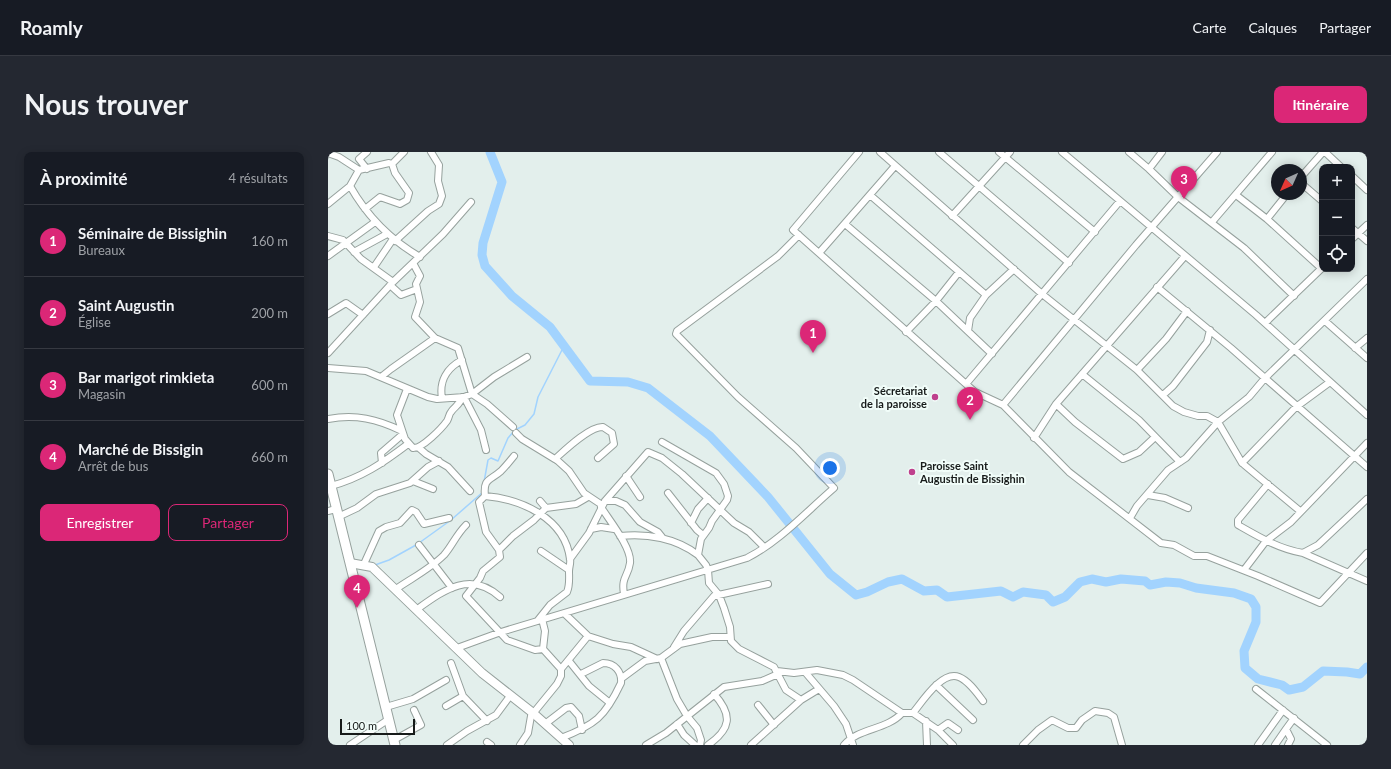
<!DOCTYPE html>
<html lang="fr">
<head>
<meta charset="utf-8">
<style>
	:root { --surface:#171b24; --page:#242831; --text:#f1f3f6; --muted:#9ea1a6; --line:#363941; --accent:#db2777 }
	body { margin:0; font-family:Lato,sans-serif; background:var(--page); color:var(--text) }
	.controls { position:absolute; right:12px; top:12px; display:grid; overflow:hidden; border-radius:8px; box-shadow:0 2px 10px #0003 }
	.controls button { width:36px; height:36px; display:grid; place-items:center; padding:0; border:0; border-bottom:1px solid var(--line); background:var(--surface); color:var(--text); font:20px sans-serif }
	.compass { position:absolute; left:943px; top:12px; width:36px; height:36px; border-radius:50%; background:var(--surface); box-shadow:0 2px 10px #0003; rotate:225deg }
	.scale { position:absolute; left:12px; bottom:10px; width:75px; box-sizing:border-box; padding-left:4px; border:2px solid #171b1a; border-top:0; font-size:11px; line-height:14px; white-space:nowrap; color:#171b1a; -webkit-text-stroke:3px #f1fdf9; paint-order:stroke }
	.you { position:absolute; left:502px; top:316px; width:14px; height:14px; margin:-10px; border:3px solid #fff; border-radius:50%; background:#1a73e8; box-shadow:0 0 0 6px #1a73e833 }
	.badge { display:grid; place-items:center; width:26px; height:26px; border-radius:50%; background:var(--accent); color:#fff; font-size:13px; font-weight:700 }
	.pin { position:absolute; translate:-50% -33px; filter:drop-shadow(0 1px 2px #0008) }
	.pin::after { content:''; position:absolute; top:21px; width:14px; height:12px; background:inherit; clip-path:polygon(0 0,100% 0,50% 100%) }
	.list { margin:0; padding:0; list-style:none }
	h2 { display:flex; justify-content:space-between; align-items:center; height:52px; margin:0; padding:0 16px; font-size:17px }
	h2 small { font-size:13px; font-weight:400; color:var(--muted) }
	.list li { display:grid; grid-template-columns:26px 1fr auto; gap:12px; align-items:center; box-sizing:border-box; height:72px; padding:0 16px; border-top:1px solid var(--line) }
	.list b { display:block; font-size:15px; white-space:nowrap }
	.list p { margin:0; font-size:13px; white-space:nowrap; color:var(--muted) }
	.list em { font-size:13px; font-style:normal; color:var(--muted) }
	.actions { display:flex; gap:8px; padding:12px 16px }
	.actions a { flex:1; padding:9px 0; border:1px solid var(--accent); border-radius:8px; text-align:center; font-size:14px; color:var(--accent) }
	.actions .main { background:var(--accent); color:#fff }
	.icon { flex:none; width:22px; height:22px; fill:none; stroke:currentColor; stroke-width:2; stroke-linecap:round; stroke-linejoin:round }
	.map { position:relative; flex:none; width:1039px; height:593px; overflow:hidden; border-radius:8px }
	header { display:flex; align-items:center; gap:24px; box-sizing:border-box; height:56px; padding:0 20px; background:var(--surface); border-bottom:1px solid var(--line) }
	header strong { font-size:19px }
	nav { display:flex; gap:22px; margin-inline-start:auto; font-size:14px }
	.intro { display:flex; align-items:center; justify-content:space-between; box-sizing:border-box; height:96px; padding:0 24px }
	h1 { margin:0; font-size:28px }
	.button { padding:10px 18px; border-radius:8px; background:var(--accent); color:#fff; font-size:14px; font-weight:700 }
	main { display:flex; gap:24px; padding:0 24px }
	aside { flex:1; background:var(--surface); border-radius:8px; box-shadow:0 2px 10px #0003 }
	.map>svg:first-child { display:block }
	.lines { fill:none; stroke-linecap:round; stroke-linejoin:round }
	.stream { stroke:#a2d3fe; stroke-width:1.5 }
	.river { stroke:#a2d3fe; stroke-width:9 }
	.street-casing { stroke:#96a19d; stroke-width:8 }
	.secondary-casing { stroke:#96a19d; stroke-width:10 }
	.primary-casing { stroke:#96a19d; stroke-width:11 }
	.street { stroke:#fff; stroke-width:6 }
	.secondary { stroke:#fff; stroke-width:8 }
	.primary { stroke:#fff; stroke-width:9 }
	.poi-dot { fill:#bf408d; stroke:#f1fdf9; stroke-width:1.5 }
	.labels { text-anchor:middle; stroke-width:4; stroke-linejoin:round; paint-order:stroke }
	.poi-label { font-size:11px; font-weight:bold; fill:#171b1a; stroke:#f1fdf9; text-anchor:end }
</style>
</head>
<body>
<header>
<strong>Roamly</strong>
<nav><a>Carte</a><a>Calques</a><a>Partager</a></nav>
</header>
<div class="intro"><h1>Nous trouver</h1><a class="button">Itinéraire</a></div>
<main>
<aside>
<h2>À proximité<small>4 résultats</small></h2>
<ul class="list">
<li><span class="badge">1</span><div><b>Séminaire de Bissighin</b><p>Bureaux</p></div><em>160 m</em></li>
<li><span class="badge">2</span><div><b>Saint Augustin</b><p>Église</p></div><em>200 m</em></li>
<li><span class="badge">3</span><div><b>Bar marigot rimkieta</b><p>Magasin</p></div><em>600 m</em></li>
<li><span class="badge">4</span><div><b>Marché de Bissigin</b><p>Arrêt de bus</p></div><em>660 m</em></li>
</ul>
<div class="actions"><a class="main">Enregistrer</a><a>Partager</a></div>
</aside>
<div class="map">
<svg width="1039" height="593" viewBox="0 0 1039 593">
	<rect width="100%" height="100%" fill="#e3efec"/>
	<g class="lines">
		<path class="stream" d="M156,330L160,308L163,306L170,309L180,286L187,278L197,273L206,262L210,245L236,194
			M91,391L123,368L155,340
			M47,413L61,408L88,393"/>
		<path class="river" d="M162,0L174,30L155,91L154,103L157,114L184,144L222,175L262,229L300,230L320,236L382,284L440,345L502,422L528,443L539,440L560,430L574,427L596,439L609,438L619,445L673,439L685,445L695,440L718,443L725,450L737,445L752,430L764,427L778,430L793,427L817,429L822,433L838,430L852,431L868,436L906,441L923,447L928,455V470L916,499L917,516L930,527L954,533L961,538L975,535L995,519L1019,520L1032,522L1039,515"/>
		<defs>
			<path id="street" d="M531,0L465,78L638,232L647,240L675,253L741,320L833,391L846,393L866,404H879L930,424L992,451L1039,401
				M552,0L714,142L809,218L845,254L856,260L870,264H879L890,270L914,311L972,359
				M611,0L741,111
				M671,0L767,80
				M734,0L928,163L1039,263
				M801,0L821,17
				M834,0L821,17L850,45L916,96L966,144
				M997,0L1013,15
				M0,1L11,5L31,18L61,11L64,12L76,0
				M39,17L31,7L39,0
				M1024,24L1039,38
				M973,25L995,0
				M973,31L994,49
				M22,34C39,64 61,87 92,105
				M542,43L658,143L686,117
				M908,43L939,67L993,116
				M0,52L22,34L31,18
				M37,57L52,45L72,52L79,48L81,41L67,21L64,12
				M624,64L682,0
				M939,67L959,42
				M884,70L944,0
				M517,72L608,149L664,202
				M1024,76L1039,89
				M0,84L15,88L33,107L65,130
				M1024,87L1039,73
				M67,89L100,59L111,52L114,44L110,29L111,13L103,0
				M26,100L59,82
				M491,101L567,14
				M0,104L47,70
				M85,111L92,124L88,132L92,150L87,165L107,186L130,196L144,242L159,252L185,275
				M46,115L65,87
				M62,133L73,143L89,137
				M829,135L903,196L937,226L1039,127
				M0,162L18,151L35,163
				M997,169L1039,206
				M937,171L994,116
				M640,179L642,166L658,143
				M578,180L608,149L631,120
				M1027,196L1039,186
				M0,201L65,130L115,82L143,50
				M0,216L38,219L100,245L109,247L136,245L144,242L166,225L199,205
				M809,218L838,187L859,159
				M754,222L811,268L852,310
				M53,225L63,217L107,186
				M638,232L792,49
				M79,237L69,263L77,287L85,296C94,297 114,276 119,269C121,266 121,262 123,260C127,254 132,253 134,245
				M835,243L845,234L879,190L882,178
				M136,245L153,278L158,298
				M114,246C111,229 119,216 134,208
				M728,252L747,270L795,307L811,300L826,286
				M675,253L808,93L889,0
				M0,267C28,262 49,267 74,279
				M188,281L194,287L230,309L241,319L256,341L274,353
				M706,286L728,252L857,104
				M334,290L388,321L396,332L400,344L399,348L384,369L381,376L373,387L370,403L378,413L380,418L381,431L391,443L396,456L402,475L403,489L411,497L446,515L458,538L473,548
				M91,296L98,302L120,315L142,339
				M186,304C182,309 178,314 173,319C162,329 155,326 157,344L151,350L158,380L171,398L172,405L155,419L152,426L138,444L179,488L207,498L215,497
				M227,307C237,298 262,274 275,275L284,281L286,292L270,306
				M54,311L53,301L75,282
				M914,311L968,255L1002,230
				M298,324L312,345
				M85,329L105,337
				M940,332L910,368V373C931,385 951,397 975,401L990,393L1039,347
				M3,334C33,326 55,311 80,292
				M340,341L369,378L375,383
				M820,343L837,346L860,356
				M157,344C193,347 237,366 242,407C243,411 241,415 241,419C241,426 242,433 239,440L222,453L210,468
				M212,349L218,356
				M277,349H288L297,353L312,370L330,380L334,385
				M273,355C281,368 304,396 302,411C300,425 293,425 296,442
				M0,359L8,357
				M10,365L29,356L48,342L82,331L100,315L111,309
				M802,366L809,354L840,318L858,306L890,270L921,245L937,226L1039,315
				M363,371L370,357L380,346
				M263,377L273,375L286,377
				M292,384C319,381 348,386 370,403
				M91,393L124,436
				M171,398L185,384L206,368L218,356L248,352L260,345
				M213,399L241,418
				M975,401L1039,429
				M242,407L261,381L277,349L320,300L334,306L354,322L406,371L421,380L436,395
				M36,412L51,379L58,375L72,371L84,358L88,360L96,372L121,366
				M916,418L938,389L963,370L1039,291
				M68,437C84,426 102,417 116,403C124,394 128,383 138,373
				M88,458C116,438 142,418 172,445
				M237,462L260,484L285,492L303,495L329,507
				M214,467L217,479L215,497L233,517
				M346,495L356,479L386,444L440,432
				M129,496L173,480L419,406C451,390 478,360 506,336L468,296L410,245L348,182L349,179L450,104L471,83
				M333,506L349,547L359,564L369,576L373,588L372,593
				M241,509L261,534L282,551
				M123,511L135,544L159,569
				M449,519L466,521L489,518L515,523L525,528L574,561H585L610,578L625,593
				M477,520L506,554L518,572L525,593
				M294,526L317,509L333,506L352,492L384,485H401
				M608,533L645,568
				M928,537L999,593
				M430,553L446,573
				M118,554L135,544
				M58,555L85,547L118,528
				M585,561C594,550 614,518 631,525C641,529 649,541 655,549
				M598,569L599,593
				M217,572L238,556L243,555L251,564L254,578
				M349,572L356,583L367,593
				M610,578L620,571L630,578
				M233,586C267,573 277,565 293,531C294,520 287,511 275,511L253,522
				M66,588L93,573L86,558
				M159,590L163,593
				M22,593L61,567
				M119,593L139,579L168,563L182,544
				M192,593L200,581L203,564L229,532L233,524V517L260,484
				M318,593L338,581L396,535L434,529L450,522
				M380,593C403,577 405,563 386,542
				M423,593L473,548L491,537
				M516,593C530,576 559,578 574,561
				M695,593L710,578L724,568L740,576H748L754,568L767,559L780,561L786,565L794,593
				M930,593L955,558
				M947,593L958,577
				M960,593L963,587L958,577L966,566"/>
			<path id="secondary" d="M22,411L44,415L154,521L205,561L241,593"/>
			<path id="primary" d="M0,322L67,593"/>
		</defs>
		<use href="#street" class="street-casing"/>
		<use href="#secondary" class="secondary-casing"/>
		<use href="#primary" class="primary-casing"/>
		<use href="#street" class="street"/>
		<use href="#secondary" class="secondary"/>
		<use href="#primary" class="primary"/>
	</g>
	<g class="poi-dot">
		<circle cx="607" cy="245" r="4"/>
		<circle cx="584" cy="320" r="4"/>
	</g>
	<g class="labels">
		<g class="poi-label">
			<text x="599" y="243">Sécretariat<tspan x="599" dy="13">de la paroisse</tspan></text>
			<text x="592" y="318" text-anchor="start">Paroisse Saint<tspan x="592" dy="13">Augustin de Bissighin</tspan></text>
		</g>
	</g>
</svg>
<div class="controls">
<button>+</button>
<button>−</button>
<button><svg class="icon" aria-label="locate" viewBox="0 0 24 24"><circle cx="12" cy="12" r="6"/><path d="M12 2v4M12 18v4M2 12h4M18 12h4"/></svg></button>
</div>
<svg class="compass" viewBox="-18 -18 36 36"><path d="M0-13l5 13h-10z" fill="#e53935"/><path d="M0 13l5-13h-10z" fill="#9ea1a6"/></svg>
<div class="scale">100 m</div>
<div class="you"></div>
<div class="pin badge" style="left:485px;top:201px">1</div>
<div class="pin badge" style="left:642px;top:268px">2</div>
<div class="pin badge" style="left:856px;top:47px">3</div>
<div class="pin badge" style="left:29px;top:456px">4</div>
</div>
</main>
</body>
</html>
